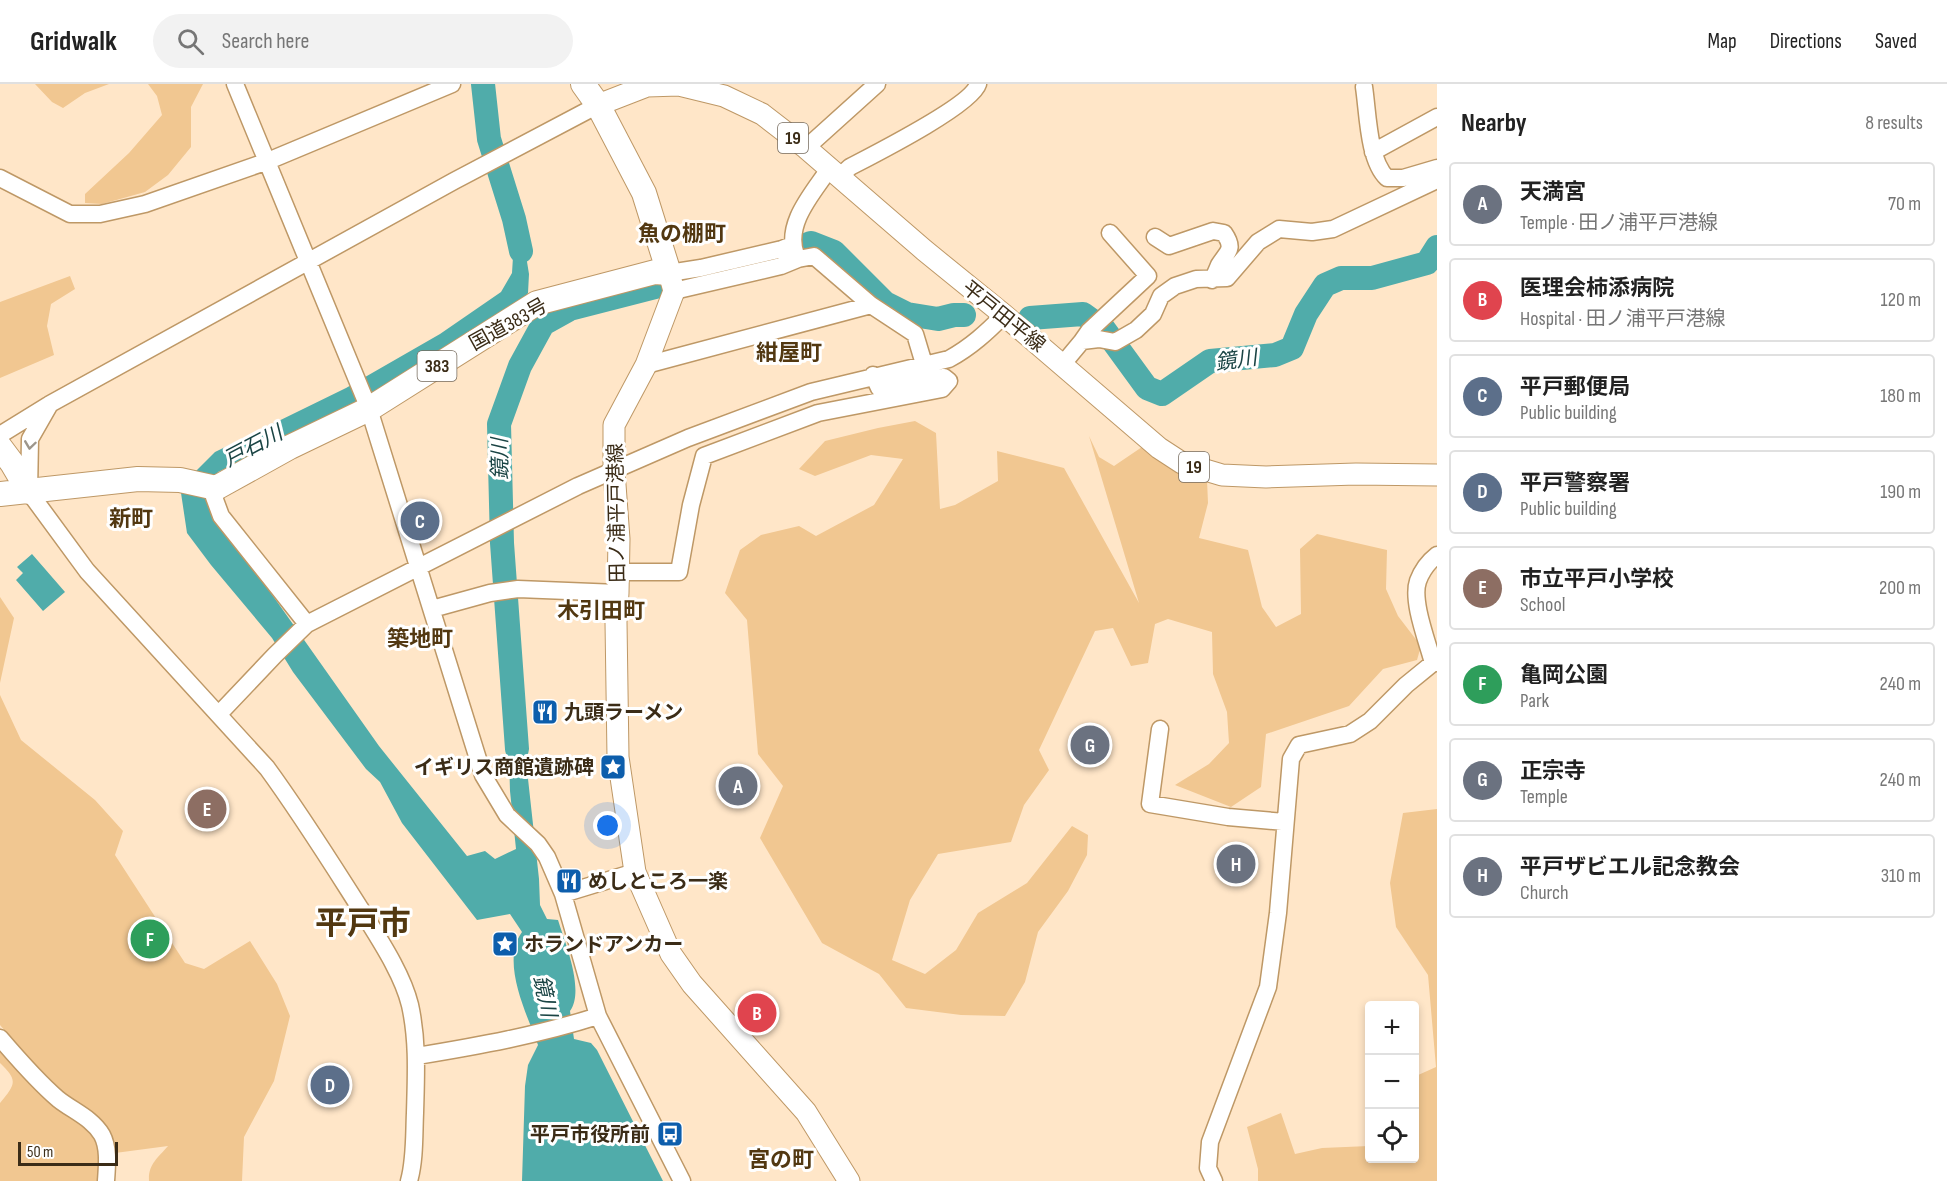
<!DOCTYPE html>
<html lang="en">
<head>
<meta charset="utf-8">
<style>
	:root { --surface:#fff; --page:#f2f2f2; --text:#222; --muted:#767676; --line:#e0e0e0; --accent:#2563eb }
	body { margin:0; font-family:"Sofia Sans Condensed","Noto Sans JP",sans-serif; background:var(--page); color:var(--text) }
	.controls { position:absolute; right:18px; bottom:18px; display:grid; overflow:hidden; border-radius:6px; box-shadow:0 3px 9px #0003 }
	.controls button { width:54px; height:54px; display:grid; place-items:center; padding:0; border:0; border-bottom:2px solid var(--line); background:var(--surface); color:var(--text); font:30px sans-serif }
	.scale { position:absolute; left:18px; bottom:15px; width:100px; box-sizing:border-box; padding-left:6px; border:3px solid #3b2c17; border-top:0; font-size:16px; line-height:21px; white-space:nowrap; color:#3b2c17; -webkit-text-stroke:4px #fff; paint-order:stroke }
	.you { position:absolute; left:608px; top:742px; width:21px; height:21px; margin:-15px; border:4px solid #fff; border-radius:50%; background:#1a73e8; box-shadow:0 0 0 9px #1a73e833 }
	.badge { display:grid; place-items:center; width:39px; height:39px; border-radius:50%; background:var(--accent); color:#fff; font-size:20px; font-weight:700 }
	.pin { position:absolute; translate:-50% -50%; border:3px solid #fff; box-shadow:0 2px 6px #0006 }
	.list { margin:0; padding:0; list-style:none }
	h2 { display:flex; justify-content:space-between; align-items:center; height:78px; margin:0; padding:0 24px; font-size:26px }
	h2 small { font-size:20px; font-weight:400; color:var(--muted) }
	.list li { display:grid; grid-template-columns:39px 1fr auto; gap:18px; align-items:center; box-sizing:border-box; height:84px; margin:0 12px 12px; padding:0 12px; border:2px solid var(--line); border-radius:6px }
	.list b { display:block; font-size:22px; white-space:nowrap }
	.list p { margin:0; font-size:20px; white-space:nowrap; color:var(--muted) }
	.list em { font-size:20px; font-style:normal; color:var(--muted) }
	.icon { flex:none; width:33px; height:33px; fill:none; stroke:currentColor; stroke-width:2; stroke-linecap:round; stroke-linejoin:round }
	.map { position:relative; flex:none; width:1437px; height:1097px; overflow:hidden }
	header { display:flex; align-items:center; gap:36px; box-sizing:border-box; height:84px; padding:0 30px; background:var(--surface); border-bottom:2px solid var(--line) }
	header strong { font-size:28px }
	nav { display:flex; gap:33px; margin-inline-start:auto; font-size:21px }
	.search { width:420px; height:54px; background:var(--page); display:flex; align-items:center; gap:15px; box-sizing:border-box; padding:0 21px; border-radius:33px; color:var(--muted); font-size:22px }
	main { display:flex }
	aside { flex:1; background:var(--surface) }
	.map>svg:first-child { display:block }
	.green { fill:#f1c791 }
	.water { fill:#50acaa }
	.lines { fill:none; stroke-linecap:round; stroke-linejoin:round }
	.river { stroke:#50acaa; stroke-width:24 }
	.minor-casing { stroke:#be9866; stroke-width:19 }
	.major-casing { stroke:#be9866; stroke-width:23 }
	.highway-casing { stroke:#be9866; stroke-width:26 }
	.minor { stroke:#fff; stroke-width:16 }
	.major { stroke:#fff; stroke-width:21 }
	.highway { stroke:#fff; stroke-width:24 }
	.oneway { stroke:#9d968b }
	.labels { text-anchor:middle; stroke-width:6; stroke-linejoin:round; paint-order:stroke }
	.shield { fill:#fff; stroke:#766b5d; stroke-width:1.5 }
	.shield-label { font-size:18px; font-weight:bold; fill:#3b2c17 }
	.street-label { font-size:20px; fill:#3b2c17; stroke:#fff }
	.poi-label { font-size:20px; font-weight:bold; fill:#3b2c17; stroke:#fff; text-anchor:start }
	.water-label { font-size:21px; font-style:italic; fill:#1a4444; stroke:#fff }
	.quarter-label { font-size:22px; font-weight:bold; fill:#523811; stroke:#fff }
	.town-label { font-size:32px; font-weight:bold; fill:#523811; stroke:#fff }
</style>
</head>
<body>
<header>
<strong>Gridwalk</strong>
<div class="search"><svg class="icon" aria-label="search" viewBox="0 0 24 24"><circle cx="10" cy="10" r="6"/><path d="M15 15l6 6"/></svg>Search here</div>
<nav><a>Map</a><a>Directions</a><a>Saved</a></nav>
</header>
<main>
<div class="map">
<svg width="1437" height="1097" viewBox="0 0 1437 1097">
	<rect width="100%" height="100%" fill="#ffe6c8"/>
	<path class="green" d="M35,0H109L85,9L63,24L52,18Z
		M148,0H203L191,23V63L168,91L145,108L102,120L85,119V110L129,69L162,31L157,12Z
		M70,192L75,205L51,220L47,242L54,271L0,294V218Z
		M915,337L936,349L940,425L955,421L998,397L997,367L1064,384L1139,519L1089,352L1099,373L1114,382L1142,363L1207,396L1208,419L1199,454L1248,466L1262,523L1276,543L1301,530L1300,465L1317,450L1387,466L1386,505L1398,532L1421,562L1417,576L1383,585L1349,622L1266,650L1261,703L1231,723L1175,701L1209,680L1229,659L1227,628L1213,590L1212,548L1168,535L1155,540L1148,579L1131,582L1113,544L1095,547L1039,666L1049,686L1024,721L1011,758L938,770L910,816L892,876L925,890L956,866L978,829L1027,799L1072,742L1088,751L1087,771L1068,807L1038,848L1025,898L1005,932L961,931L906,924L879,890L822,859L760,754L783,702L758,670L747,536L725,509L740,466L761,451L799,442L816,452L874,421L903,375L871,371L815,392L799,385L825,357L878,344Z
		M0,513L14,534L0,599Z
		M0,611L21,656L95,716L123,747L115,771L185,879L204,885L250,857L277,900L290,932L274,997L244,1053L242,1097H149C148,1080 158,1074 168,1062L115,1069L112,1052L101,1037L63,1008L24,969L0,941Z
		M1437,725V1097H1258V1085L1247,1043L1281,1029L1295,1070L1322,1064L1369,1062L1370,1074H1414L1415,1042L1418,1039L1416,992L1436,983L1428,891L1396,843L1390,799L1403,729Z
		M0,964L84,1038L100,1062L99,1097H0V1019C16,1000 18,996 0,979Z"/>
	<path class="water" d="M509,134L520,135L529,190L528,209L522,220L326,337L218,388L206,417L379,662L467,772L485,767L495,775L516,765L510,707L508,636L521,631L539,795L540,821L547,835L558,836C565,859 585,906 570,927L574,955L591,959L597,966L663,1097H522L525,1002L528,981L538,961C527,930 500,878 522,848L510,830L477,836L402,739L380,698L366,685L293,588L272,554L211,481L187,449L181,409L196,387L215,368L346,304L440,250L501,208L512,189L513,173Z
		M32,470L65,508L43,527L16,496L23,489L17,483Z"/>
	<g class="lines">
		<path class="river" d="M483,0L489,55L514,135L521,167
			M773,174L811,159L834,168L885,219L907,230L938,235L954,231H964
			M1030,234L1083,230L1104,245L1147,304L1162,310L1210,277L1275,271L1292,264L1306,230L1325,201L1341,194H1372L1427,179L1437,163
			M517,665L502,459L499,340L520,282L543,240L570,225L718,187"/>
		<defs>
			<path id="minor" d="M235,0L369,325L483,691L507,731L538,760L547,773L563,810L598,932L682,1097
				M1364,3C1368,29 1368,76 1387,94H1403L1437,84
				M806,64L877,0
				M1373,68L1437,33
				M839,93L850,83C873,71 972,21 978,0
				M0,94L70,130H100L145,120L268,77L452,0
				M1155,153L1169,162L1213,147L1224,149C1235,165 1228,167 1219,181C1217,186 1215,191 1212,196
				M796,171C784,140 813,109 829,85
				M669,189L701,184L782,165L792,161
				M674,207L781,182L798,175L814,172L871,221L915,250L924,280
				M1082,257L1089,247L1148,192L1110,149
				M646,281L871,221
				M1062,281L1082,257L1099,255L1115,258L1136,246L1153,230L1161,212L1175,202L1196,195L1227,194L1258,158L1279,145L1312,148L1333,145L1437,96
				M50,320L30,355L29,408L87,487L267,684C300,729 330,777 360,824C377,852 402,888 410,921C418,957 416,992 415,1029C414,1051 415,1076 409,1097
				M0,351L50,320L454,97L598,21
				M216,404L214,413L221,432L307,540
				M618,488H679L691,421L704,372L818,329L942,305L949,297L944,293L879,304L873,291
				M432,525L490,509L518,505L618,509
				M1433,579C1428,559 1411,517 1418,497C1422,486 1428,478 1437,471
				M219,630L275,571L307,540L578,402L688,354L811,308L949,275C971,263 987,248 1004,231
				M1160,645L1150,720L1228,733L1285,738
				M563,810L635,788
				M0,954C18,975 37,997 58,1015C73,1027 92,1034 102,1051C109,1064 107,1082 106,1097
				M417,972C478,962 539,951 598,932
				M1214,1097L1208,1084L1210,1058L1268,903L1278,829L1291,675L1299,661L1350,650L1370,637L1406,601L1433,579H1437"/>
			<path id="major" d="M598,21L647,2L679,1L724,12L762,30L806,64L924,166L1004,231L1159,364L1182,379L1222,391L1266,393L1356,390L1437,391
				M669,189L674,207L646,281L614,341V387L619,455L618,509L616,538L618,673L635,788L671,870L692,900L806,1028L849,1097"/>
			<path id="highway" d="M0,363L12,379L29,408
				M0,410L138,395L180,396L216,404L290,363L369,325L537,219L655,188L669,189L644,109L598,21L583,0"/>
		</defs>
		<use href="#minor" class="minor-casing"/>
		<use href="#major" class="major-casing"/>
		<use href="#highway" class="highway-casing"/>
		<use href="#minor" class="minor"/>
		<use href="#major" class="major"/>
		<use href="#highway" class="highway"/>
	</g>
	<defs><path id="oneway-chevron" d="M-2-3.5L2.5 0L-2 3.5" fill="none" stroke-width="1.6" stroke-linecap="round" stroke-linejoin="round" transform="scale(1.5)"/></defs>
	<use class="oneway" href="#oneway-chevron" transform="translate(30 361) rotate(98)"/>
	<defs>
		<symbol id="restaurant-square" viewBox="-11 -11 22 22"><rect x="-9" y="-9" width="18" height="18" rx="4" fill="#0d5eac" stroke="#fff"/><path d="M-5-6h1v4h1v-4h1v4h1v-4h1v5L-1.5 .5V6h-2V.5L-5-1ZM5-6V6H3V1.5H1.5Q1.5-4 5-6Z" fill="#fff"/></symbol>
		<symbol id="sight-square" viewBox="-11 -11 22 22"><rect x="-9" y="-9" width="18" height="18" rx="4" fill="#0d5eac" stroke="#fff"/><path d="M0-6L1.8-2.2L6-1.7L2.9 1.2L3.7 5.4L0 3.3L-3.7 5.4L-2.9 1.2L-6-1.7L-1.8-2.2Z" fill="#fff"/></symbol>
		<symbol id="bus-square" viewBox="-11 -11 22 22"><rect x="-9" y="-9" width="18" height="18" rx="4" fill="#0d5eac" stroke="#fff"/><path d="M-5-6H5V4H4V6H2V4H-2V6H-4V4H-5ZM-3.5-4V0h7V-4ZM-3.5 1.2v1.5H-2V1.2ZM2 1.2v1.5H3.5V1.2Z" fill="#fff"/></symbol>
	</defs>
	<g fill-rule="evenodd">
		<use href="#restaurant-square" x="530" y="613" width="30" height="30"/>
		<use href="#sight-square" x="598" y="668" width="30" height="30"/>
		<use href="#restaurant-square" x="554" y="782" width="30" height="30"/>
		<use href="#sight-square" x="490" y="845" width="30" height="30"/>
		<use href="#bus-square" x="655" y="1035" width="30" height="30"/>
	</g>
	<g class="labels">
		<g class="shield">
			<rect x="778" y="39" width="30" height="30" rx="4.5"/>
			<rect x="417.5" y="267" width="39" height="30" rx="4.5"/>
			<rect x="1179" y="368" width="30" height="30" rx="4.5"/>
		</g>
		<g class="shield-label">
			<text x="793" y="60">19</text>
			<text x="437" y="288">383</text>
			<text x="1194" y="389">19</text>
		</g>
		<g class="street-label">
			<text transform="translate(1004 232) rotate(39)" y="7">平戸田平線</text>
			<text transform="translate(508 240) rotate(-29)" y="7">国道383号</text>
			<text transform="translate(616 429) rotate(-91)" y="7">田ノ浦平戸港線</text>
		</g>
		<g class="poi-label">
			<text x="564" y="635">九頭ラーメン</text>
			<text x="594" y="690" text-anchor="end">イギリス商館遺跡碑</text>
			<text x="588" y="804">めしところ一楽</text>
			<text x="524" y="867">ホランドアンカー</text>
			<text x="650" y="1057" text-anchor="end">平戸市役所前</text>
		</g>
		<g class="water-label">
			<text transform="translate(1236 276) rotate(-8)" y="7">鏡川</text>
			<text transform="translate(253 362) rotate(-28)" y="7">戸石川</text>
			<text transform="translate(500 375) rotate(-91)" y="7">鏡川</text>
			<text transform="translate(545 912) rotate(78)" y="7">鏡川</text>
		</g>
		<g class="quarter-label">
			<text x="682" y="157">魚の棚町</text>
			<text x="789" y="276">紺屋町</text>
			<text x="131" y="442">新町</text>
			<text x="601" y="534">木引田町</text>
			<text x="420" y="562">築地町</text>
			<text x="781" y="1083">宮の町</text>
		</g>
		<g class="town-label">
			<text x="363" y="850">平戸市</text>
		</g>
	</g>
</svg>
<div class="controls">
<button>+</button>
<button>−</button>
<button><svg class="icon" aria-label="locate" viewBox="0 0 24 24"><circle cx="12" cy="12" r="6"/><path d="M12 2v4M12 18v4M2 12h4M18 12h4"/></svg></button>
</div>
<div class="scale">50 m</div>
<div class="you"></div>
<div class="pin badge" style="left:738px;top:702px;background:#6b7280">A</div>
<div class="pin badge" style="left:757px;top:929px;background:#e0444e">B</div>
<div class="pin badge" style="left:420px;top:437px;background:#5c6f8a">C</div>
<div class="pin badge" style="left:330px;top:1001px;background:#5c6f8a">D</div>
<div class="pin badge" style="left:207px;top:725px;background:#8d6e63">E</div>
<div class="pin badge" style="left:150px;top:855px;background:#2e9e5b">F</div>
<div class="pin badge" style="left:1090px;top:661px;background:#6b7280">G</div>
<div class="pin badge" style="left:1236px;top:780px;background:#6b7280">H</div>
</div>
<aside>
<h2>Nearby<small>8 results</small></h2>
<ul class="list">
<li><span class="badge" style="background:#6b7280">A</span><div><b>天満宮</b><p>Temple · 田ノ浦平戸港線</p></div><em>70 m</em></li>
<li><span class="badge" style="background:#e0444e">B</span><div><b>医理会柿添病院</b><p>Hospital · 田ノ浦平戸港線</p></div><em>120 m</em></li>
<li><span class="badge" style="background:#5c6f8a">C</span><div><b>平戸郵便局</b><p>Public building</p></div><em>180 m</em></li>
<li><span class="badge" style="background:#5c6f8a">D</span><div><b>平戸警察署</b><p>Public building</p></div><em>190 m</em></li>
<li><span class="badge" style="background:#8d6e63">E</span><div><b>市立平戸小学校</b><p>School</p></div><em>200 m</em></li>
<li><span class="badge" style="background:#2e9e5b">F</span><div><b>亀岡公園</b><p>Park</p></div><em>240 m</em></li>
<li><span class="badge" style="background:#6b7280">G</span><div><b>正宗寺</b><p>Temple</p></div><em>240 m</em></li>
<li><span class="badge" style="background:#6b7280">H</span><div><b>平戸ザビエル記念教会</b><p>Church</p></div><em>310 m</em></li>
</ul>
</aside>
</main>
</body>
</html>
